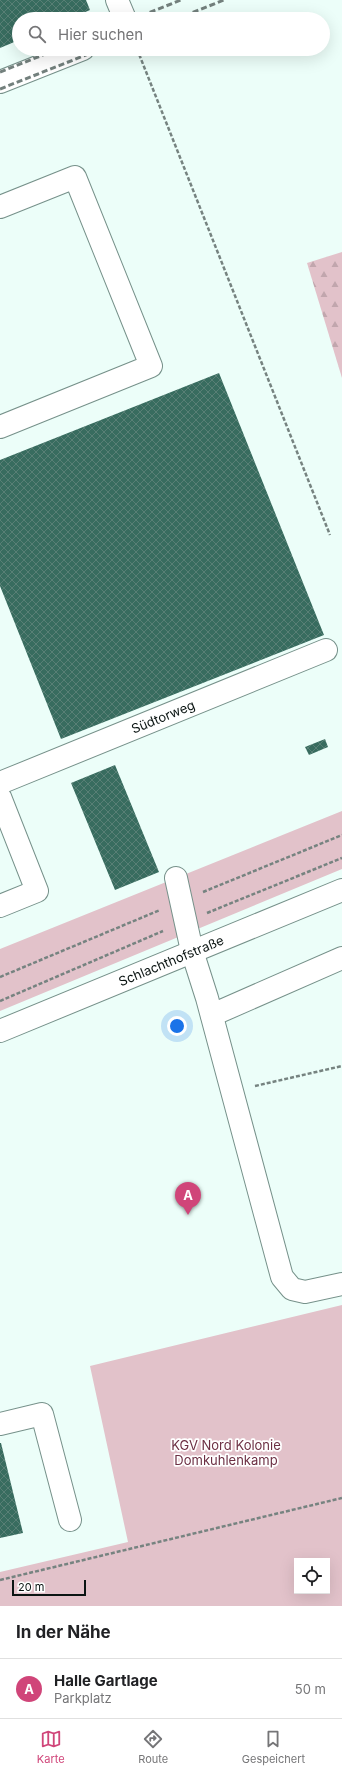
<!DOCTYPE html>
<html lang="de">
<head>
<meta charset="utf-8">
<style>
	:root { --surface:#fff; --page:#f2f2f2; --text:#202124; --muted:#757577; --line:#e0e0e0; --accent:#d04579 }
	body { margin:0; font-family:Inter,sans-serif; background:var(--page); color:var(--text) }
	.controls { position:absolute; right:12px; bottom:12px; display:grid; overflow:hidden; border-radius:0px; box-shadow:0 4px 16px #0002 }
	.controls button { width:36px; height:36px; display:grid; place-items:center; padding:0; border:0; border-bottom:1px solid var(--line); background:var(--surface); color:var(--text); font:20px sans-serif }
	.scale { position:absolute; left:12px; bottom:10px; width:74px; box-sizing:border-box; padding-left:4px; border:2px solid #0b1513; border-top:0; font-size:11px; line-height:14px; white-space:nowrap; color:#0b1513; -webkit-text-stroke:3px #fff; paint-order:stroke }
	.you { position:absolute; left:177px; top:1026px; width:14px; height:14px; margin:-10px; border:3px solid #fff; border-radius:50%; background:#1a73e8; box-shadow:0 0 0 6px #1a73e833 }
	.badge { display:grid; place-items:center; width:26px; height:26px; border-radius:50%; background:var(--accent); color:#fff; font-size:13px; font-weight:700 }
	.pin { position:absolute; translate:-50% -33px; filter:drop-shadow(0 1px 2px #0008) }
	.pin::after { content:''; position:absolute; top:21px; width:14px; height:12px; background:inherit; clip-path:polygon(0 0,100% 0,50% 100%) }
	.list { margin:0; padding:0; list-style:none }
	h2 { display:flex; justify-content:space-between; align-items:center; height:52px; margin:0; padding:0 16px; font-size:17px }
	h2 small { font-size:13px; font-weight:400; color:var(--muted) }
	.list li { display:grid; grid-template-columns:26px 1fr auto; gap:12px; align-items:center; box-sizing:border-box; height:60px; padding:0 16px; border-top:1px solid var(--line) }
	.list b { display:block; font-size:15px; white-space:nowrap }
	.list p { margin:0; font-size:13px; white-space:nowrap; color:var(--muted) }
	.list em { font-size:13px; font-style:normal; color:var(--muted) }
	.icon { flex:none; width:22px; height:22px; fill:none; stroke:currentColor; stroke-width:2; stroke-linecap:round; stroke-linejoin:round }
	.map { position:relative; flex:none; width:342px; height:1606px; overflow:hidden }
	.search { position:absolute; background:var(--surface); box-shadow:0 4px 16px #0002; left:12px; right:12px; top:12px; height:44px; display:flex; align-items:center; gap:10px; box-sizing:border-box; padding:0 14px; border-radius:22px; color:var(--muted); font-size:15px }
	.sheet { height:112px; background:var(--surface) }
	nav { display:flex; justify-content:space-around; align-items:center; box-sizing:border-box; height:56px; border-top:1px solid var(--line); background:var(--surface); font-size:11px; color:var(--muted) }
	nav a { display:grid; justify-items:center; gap:2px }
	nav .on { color:var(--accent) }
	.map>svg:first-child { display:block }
	.forest { fill:url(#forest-firs) }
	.green { fill:#e2c2ca; fill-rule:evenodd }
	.building { fill:url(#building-cross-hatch) }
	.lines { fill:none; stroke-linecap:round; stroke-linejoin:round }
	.minor-casing { stroke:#76918a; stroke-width:24 }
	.path { stroke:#768380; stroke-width:2.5; stroke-dasharray:4 2; stroke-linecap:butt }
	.minor { stroke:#fff; stroke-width:22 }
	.rail { stroke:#73807d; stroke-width:3; stroke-dasharray:6 3; stroke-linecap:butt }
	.labels { text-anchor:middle; stroke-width:3.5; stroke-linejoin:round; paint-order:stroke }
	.street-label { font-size:13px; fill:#0b1513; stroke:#fff }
	.park-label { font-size:13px; fill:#6c2f43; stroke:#fff }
</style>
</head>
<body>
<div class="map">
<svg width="342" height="1606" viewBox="0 0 342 1606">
	<defs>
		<pattern id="forest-firs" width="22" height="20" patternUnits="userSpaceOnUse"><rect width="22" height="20" fill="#e2c2ca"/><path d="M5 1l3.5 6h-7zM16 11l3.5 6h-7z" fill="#c1a6ad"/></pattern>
		<pattern id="building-cross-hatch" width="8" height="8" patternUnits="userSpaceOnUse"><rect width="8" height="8" fill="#386c5f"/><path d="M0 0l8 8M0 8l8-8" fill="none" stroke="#587f75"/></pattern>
	</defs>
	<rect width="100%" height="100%" fill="#ecfef9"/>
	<path class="forest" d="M342,252V378L307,263Z"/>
	<path class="green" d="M342,811V869L0,1011V949Z
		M342,1305V1606H0V1572L128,1542L90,1366ZM297,1561H327V1591H297Z"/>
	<path class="building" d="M0,0H86L90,10L69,19H19V40L0,48Z
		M219,373L324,635L61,739L0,586V460Z
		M325,739L328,747L309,755L305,747Z
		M115,765L159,872L115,890L71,783Z
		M0,1443H1L23,1533L0,1538Z"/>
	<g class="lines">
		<defs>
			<g id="minor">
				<path d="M117,0L125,19"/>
				<path d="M0,82L83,49"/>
				<path d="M0,207L75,177L151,366L0,427"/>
				<path id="s1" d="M0,783L326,650"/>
				<path d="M0,797L37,891L0,906"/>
				<path d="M176,878L192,951L207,998L282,1277L292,1289L305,1292L342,1284"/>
				<path d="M212,1015L342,958"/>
				<path id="s2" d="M0,1031L342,890"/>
				<path d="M0,1424L42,1414L70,1520"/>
			</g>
		</defs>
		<use href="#minor" class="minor-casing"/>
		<path class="path" d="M137,49L330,535
			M203,892L342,835
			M207,913L342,858
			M0,977L160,910
			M0,1001L163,931
			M255,1086L342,1066
			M0,1580L342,1498"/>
		<use href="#minor" class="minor"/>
		<path class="rail" d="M133,19L181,0
			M176,19L224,0
			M0,72L58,49
			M0,89L101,49"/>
	</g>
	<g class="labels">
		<g class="street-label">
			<text dy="5" stroke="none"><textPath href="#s1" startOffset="176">Südtorweg</textPath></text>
			<text dy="5" stroke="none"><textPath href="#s2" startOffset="185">Schlachthofstraße</textPath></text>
		</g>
		<g class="park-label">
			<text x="226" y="1450">KGV Nord Kolonie<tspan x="226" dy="15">Domkuhlenkamp</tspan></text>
		</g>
	</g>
</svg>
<div class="controls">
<button><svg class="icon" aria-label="locate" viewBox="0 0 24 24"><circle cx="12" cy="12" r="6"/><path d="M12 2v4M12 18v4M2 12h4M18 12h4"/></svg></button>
</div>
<div class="scale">20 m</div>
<div class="you"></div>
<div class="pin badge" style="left:188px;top:1215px">A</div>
<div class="search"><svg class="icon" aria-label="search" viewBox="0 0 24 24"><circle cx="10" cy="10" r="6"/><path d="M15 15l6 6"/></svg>Hier suchen</div>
</div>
<section class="sheet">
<h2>In der Nähe<small></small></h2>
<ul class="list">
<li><span class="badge">A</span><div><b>Halle Gartlage</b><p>Parkplatz</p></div><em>50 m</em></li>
</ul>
</section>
<nav>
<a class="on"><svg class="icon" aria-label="map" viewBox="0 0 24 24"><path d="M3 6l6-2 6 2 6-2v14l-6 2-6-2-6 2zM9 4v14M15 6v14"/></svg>Karte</a>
<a><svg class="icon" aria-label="directions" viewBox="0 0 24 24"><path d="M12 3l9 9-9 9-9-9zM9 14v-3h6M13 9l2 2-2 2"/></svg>Route</a>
<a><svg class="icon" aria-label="saved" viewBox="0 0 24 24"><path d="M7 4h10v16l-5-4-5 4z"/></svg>Gespeichert</a>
</nav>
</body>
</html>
